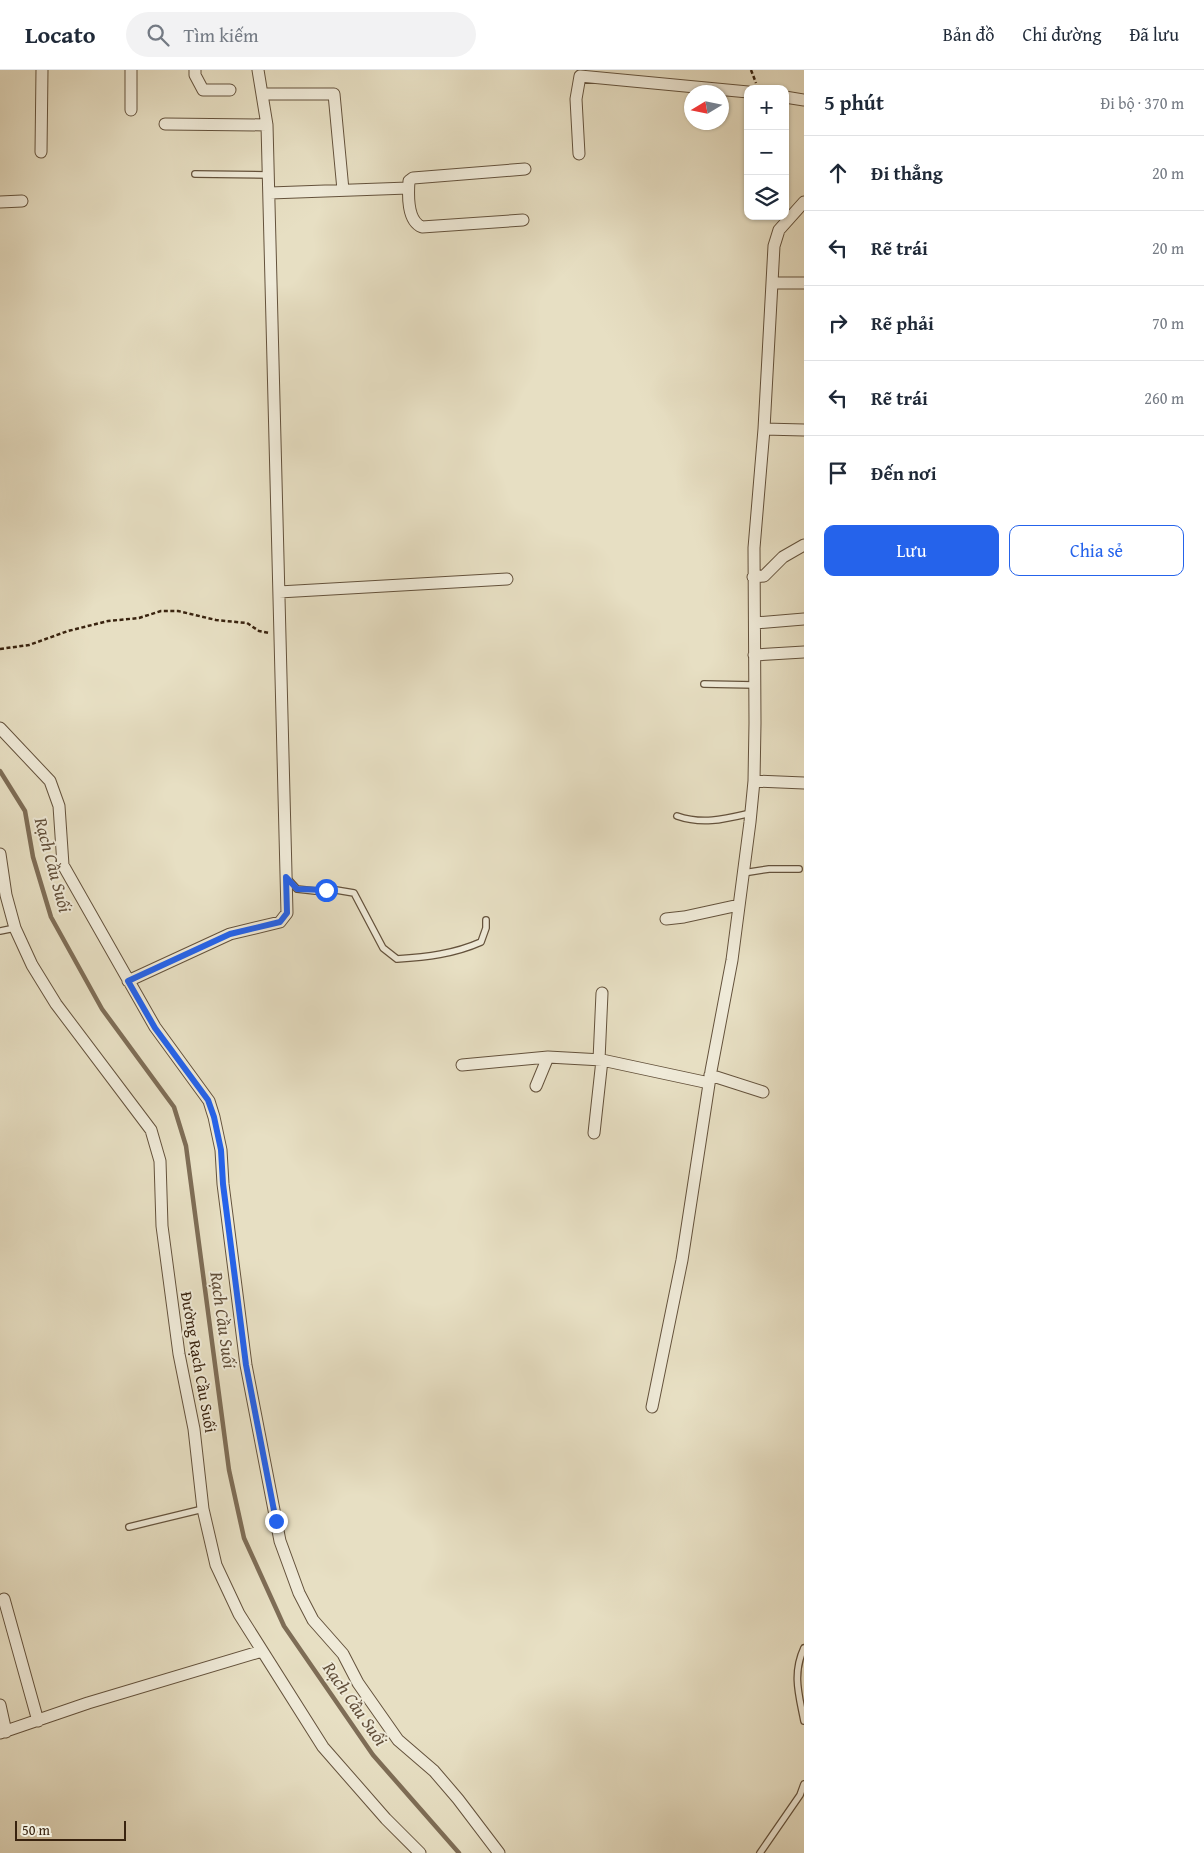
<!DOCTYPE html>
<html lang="vi">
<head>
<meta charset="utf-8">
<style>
	:root { --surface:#fff; --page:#f2f2f3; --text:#1f2937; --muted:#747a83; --line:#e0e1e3; --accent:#2563eb }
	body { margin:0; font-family:"Gentium Book Plus",serif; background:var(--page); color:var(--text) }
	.controls { position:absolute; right:15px; top:15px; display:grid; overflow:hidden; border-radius:10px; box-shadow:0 1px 4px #0004 }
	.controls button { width:45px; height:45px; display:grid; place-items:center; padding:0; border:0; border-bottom:1px solid var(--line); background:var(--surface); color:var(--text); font:25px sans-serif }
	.compass { position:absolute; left:684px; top:15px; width:45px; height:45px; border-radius:50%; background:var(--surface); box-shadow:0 1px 4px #0004; rotate:260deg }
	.scale { position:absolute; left:15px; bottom:12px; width:111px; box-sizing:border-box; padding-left:5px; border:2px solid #39230f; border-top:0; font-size:14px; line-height:18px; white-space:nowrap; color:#39230f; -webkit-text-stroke:4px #efead8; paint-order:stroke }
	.stop { position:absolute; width:15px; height:15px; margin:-11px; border:4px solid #2563eb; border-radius:50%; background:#fff }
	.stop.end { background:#2563eb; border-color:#fff; box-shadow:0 1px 5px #0008 }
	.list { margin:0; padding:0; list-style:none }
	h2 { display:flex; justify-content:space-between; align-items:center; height:65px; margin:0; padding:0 20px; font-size:21px }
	h2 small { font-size:16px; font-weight:400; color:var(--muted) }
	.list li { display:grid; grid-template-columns:32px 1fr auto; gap:15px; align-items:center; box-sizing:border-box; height:75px; padding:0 20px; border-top:1px solid var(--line) }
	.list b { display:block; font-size:19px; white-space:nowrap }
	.list em { font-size:16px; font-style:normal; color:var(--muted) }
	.actions { display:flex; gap:10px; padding:15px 20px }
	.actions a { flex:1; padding:11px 0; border:1px solid var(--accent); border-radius:10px; text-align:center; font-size:18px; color:var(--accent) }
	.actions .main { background:var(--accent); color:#fff }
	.icon { flex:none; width:28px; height:28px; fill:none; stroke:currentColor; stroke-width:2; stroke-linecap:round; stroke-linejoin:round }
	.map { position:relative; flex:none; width:804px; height:1783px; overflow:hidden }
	header { display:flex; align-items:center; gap:30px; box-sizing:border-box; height:70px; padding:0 25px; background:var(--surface); border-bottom:1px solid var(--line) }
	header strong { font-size:24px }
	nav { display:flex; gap:28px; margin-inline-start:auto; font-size:18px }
	.search { width:350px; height:45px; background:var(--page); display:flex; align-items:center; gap:12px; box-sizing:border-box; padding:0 18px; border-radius:28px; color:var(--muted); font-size:19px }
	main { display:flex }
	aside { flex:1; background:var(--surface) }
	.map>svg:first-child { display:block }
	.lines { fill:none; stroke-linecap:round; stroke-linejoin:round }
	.stream { stroke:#7e6d56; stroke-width:4.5 }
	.lane-casing { stroke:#64523c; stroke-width:8 }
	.street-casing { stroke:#64523c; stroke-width:13 }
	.path { stroke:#39230f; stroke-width:2.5; stroke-dasharray:4 2.5; stroke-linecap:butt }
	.lane { stroke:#efead8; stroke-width:5.5 }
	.street { stroke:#efead8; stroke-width:11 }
	.route { stroke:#2563eb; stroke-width:6 }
	.labels { text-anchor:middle; stroke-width:4; stroke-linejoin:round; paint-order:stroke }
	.street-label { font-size:16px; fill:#39230f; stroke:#efead8 }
	.water-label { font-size:18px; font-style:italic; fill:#614e39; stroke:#efead8 }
</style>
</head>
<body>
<header>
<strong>Locato</strong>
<div class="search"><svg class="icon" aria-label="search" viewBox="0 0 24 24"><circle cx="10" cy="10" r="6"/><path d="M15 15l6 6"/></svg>Tìm kiếm</div>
<nav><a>Bản đồ</a><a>Chỉ đường</a><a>Đã lưu</a></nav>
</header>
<main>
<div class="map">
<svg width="804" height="1783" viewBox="0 0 804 1783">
	<rect width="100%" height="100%" fill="#e7dfc3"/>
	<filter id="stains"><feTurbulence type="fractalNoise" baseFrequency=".004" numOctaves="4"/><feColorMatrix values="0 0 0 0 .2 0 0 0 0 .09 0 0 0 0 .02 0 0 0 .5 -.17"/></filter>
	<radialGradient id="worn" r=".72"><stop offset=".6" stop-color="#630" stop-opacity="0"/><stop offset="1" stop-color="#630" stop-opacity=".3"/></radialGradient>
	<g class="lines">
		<path class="stream" d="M0,701L25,741L33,787L51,847L102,939L174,1037L186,1076L229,1400L244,1468L284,1556L373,1685L459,1783"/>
		<defs>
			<path id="lane" d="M195,104L269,105
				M704,614L755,615
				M677,746C703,755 725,749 751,743
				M743,803L769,799H799
				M288,809L297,819L315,821L336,820L354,823L383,878L397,889C427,887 454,884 481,872L486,858V850
				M0,861L15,858
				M129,1457L203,1439
				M804,1578C792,1604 799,1625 804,1651
				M760,1783L800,1725L804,1714"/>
			<path id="street" d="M195,0V5L203,20H230
				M262,24H334L343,120
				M785,27L804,30
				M131,40V0
				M165,54L267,55
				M41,82L42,0
				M579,84L576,29L580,6L748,22
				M270,123L408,118
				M0,132L22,131
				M523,150L422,157C407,151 408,125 409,111L413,108L525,99
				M772,213H804
				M764,359L804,360
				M753,507L764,506L783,487L804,475
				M279,522L507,509
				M755,553L804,549
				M754,585L804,582
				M0,658L50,711L59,736L63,795L155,957L209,1031L214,1047L221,1080L223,1114L246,1295L280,1471L299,1523L313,1550L343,1584L358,1613L398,1670L434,1701L458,1729L499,1783
				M754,711L804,713
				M0,784L6,825L15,858L32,895L56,934L151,1060L160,1091L162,1156L179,1284L194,1359L203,1439L216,1495L239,1544L323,1677L386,1749L420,1783
				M666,849L684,847L739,835
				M128,911L230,864L280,852L287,843L267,55L258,0
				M599,990L602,923
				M462,995L548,987
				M710,1005L763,1022
				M536,1016L548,987L602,990L709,1013
				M594,1063L602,990
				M652,1337L682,1190L711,1001L732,890L750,752L754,711L755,653L754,478L764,359L774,176L779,160L804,132
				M4,1529L38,1651
				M0,1635L6,1662
				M0,1663L88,1633L262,1581"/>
		</defs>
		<use href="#lane" class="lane-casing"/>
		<use href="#street" class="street-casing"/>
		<path class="path" d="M751,0L756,13
			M0,579L29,575L68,561L108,551L139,548L161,541H178L216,550L247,553L259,561L269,563"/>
		<use href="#lane" class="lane"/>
		<use href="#street" class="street"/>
	</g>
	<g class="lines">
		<path class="route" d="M276,1451L246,1295L223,1114L221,1080L214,1047L208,1030L155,958L128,911L230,864L280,852L287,843L286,807L297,819L326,820"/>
	</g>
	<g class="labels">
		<g class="street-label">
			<text transform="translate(199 1292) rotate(80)" y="6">Đường Rạch Cầu Suối</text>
		</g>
		<g class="water-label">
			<text transform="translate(53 795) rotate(75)" y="6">Rạch Cầu Suối</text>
			<text transform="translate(223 1250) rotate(82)" y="6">Rạch Cầu Suối</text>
			<text transform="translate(355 1634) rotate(55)" y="6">Rạch Cầu Suối</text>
		</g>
	</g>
	<rect width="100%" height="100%" filter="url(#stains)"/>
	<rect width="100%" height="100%" fill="url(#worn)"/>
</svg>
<div class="controls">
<button>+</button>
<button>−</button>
<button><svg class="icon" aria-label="layers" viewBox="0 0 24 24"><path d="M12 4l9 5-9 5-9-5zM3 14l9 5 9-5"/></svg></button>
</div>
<svg class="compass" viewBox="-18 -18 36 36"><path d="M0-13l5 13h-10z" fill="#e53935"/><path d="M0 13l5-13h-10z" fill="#747a83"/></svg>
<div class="scale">50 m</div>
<div class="stop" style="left:326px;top:820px"></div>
<div class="stop end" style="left:276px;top:1451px"></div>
</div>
<aside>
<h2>5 phút<small>Đi bộ · 370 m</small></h2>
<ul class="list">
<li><svg class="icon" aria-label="ahead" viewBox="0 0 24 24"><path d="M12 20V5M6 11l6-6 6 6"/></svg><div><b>Đi thẳng</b></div><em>20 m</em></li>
<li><svg class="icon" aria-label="left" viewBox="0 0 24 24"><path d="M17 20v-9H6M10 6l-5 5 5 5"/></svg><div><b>Rẽ trái</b></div><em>20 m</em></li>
<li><svg class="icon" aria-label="right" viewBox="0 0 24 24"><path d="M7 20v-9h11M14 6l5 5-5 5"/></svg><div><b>Rẽ phải</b></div><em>70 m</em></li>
<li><svg class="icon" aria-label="left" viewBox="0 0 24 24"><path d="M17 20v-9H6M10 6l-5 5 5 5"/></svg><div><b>Rẽ trái</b></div><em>260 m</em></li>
<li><svg class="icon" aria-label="arrive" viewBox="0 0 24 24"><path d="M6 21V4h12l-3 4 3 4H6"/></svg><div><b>Đến nơi</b></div></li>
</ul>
<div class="actions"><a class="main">Lưu</a><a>Chia sẻ</a></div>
</aside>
</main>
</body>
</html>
